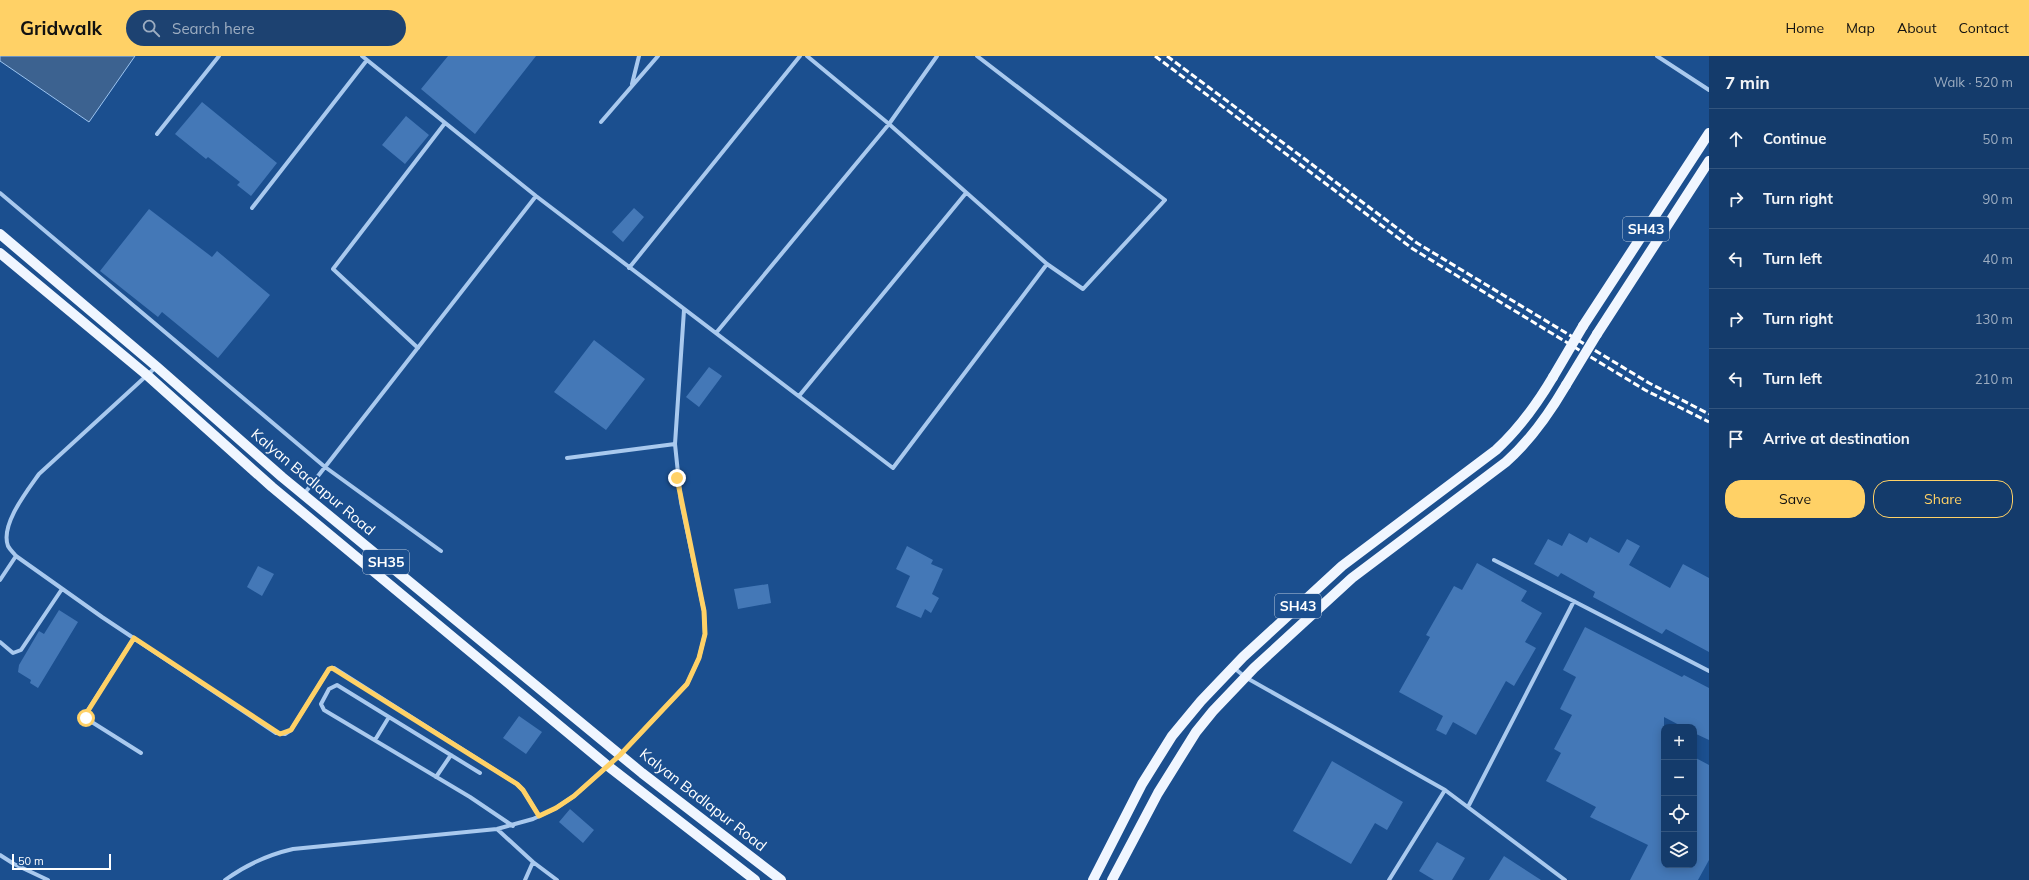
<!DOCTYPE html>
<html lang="en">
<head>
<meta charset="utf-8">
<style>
	:root { --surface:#143b6b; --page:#1d4271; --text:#f1f3f6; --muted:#9dadc1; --line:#33557e; --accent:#ffd166 }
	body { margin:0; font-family:Mulish,sans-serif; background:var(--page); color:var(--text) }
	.controls { position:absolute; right:12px; bottom:12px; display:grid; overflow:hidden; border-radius:8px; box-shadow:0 2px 10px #0003 }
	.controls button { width:36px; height:36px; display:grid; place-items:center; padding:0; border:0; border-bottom:1px solid var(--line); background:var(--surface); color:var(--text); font:20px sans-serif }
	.scale { position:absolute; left:12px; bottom:10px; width:99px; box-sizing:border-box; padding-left:4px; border:2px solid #fff; border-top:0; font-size:11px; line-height:14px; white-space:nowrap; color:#fff; -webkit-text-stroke:3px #1b4f8f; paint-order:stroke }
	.stop { position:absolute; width:12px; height:12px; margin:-9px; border:3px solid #ffd166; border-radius:50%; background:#fff }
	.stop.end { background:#ffd166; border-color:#fff; box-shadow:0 1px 4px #0008 }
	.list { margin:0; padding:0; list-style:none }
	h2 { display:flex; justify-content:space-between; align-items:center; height:52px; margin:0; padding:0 16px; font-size:17px }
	h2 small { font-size:13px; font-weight:400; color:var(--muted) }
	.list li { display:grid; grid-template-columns:26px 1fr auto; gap:12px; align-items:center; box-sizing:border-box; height:60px; padding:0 16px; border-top:1px solid var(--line) }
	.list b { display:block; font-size:15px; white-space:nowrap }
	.list em { font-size:13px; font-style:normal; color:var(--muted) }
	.actions { display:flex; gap:8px; padding:12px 16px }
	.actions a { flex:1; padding:9px 0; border:1px solid var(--accent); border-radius:16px; text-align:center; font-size:14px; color:var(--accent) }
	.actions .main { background:var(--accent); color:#111 }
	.icon { flex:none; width:22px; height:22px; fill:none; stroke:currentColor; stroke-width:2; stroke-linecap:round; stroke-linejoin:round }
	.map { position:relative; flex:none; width:1709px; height:824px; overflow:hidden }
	header { display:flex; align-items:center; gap:24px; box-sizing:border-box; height:56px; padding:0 20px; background:var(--accent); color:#111 }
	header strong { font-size:19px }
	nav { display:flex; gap:22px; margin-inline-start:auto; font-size:14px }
	.search { width:280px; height:36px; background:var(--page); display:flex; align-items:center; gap:10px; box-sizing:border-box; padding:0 14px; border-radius:22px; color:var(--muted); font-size:15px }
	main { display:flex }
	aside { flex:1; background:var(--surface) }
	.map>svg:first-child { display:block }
	.water { fill:#3c6290; stroke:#9cc4f0 }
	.building { fill:#4478b7 }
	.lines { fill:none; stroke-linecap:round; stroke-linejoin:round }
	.street { stroke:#a9c9ee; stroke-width:4 }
	.primary { stroke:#f0f6ff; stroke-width:10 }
	.rail { stroke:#fff; stroke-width:3; stroke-dasharray:7 3; stroke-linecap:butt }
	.primary-bridge { stroke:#f0f6ff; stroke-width:10 }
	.route { stroke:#ffd166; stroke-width:5 }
	.labels { text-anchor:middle; stroke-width:4; stroke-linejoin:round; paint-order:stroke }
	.shield { fill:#1b4f8f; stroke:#bbcadd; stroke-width:1 }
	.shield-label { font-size:14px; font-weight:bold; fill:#fff }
	.street-label { font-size:15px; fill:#fff; stroke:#1b4f8f }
</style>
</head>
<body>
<header>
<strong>Gridwalk</strong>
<div class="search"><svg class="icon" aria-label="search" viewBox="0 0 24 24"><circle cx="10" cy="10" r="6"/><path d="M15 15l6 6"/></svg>Search here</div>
<nav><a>Home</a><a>Map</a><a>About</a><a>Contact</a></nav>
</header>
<main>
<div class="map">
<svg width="1709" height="824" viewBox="0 0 1709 824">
	<rect width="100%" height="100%" fill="#1b4f8f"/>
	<path class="water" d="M0,0H135L89,66L0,5Z"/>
	<path class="building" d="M448,0H536L475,78L421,33Z
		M202,46L277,107L251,140L237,129L240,126L208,101L206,103L175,78Z
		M406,60L429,79L405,108L382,89Z
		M634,152L644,161L623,186L612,176Z
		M149,153L212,201L217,195L270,239L218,302L162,256L158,261L100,215Z
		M594,284L645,323L606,374L554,336Z
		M709,311L722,320L699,351L686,341Z
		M1569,477L1587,487L1590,481L1619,497L1627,483L1640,490L1629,509L1670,532L1683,508L1709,522V596L1666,573L1662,578L1593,541L1595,536L1561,517L1558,521L1534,508L1548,483L1562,490Z
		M907,490L933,504L931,508L943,513L932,538L939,542L931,557L925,553L921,562L896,551L910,520L896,513Z
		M1477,507L1527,535L1521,545L1542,557L1525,586L1536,592L1514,630L1506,625L1476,679L1453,666L1446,679L1436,674L1443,660L1399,636L1430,581L1426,579L1454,530L1462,534Z
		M258,510L274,518L262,540L247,531Z
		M768,528L771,547L738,553L734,533Z
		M59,554L78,566L38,632L30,627L31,624L18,616L19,609L39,575L44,578Z
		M1585,571L1682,621L1684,619L1709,632V684L1694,677V671H1683L1664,661V809H1694V701L1709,709V804L1698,824H1630L1648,789L1590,761L1596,751L1546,725L1561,697L1554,693L1572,659L1560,653L1576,621L1563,614Z
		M519,660L542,676L526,698L503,682Z
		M1332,705L1403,746L1387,774L1375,767L1351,808L1293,775Z
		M570,753L594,774L583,787L559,766Z
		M1437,786L1465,802L1452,824H1434L1419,815Z
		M1504,800L1541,824H1489Z"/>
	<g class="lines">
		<path class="street" d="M362,0L536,140L893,412L1047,208
			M807,0L889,68L1047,208L1083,233L1165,144L977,0
			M1657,0L1709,34
			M632,28L639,0
			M601,66L658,0
			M157,78L219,0
			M0,137L325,411L441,495
			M252,152L367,4
			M629,212L800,0
			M716,277L889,68L937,0
			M418,292L333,213L445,67
			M156,311L39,418C27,435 0,469 8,490C10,494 14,497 16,500L102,561L276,677L285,678L291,674L329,613L334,612L517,728L523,734L539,760
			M799,340L966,137
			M567,402L675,388
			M304,438L536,140
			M1494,504L1709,615
			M0,524L16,500
			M134,582L85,659L87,663L141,697
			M0,586L13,597L21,594L62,533
			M1233,611L1245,621L1445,734L1565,824
			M375,684L389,661
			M480,717L337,629L329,633L321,648L324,654L470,741L513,770
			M436,721L451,699
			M1468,751L1574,545
			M497,773L533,806L557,824
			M0,799L14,808L48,824
			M225,824C247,808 267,799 293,793L497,773L533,763L556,752L574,740L620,699L687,628L699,602L705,578L704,555L681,446L675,388L684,254
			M525,824L533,806
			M1389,824L1445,734"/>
		<path class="primary" d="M0,178L157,311L282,421L642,717L781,824
			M0,197L148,320L272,431L608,710L755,824
			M1583,270L1709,77
			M1597,278L1709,105
			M1093,824L1142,728L1172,680L1201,645L1243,601L1342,510L1496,394C1520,372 1537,348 1553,321
			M1112,824L1158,737L1196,676L1213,655L1254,612L1352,522L1506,406C1531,384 1549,358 1566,329"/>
		<path class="rail" d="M1155,0L1413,193L1645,334L1709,366
			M1167,0L1417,187L1649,327L1709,358"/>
		<path class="primary-bridge" d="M1553,321L1583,270
			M1566,329L1597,278"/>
	</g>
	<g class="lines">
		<path class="route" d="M86,662V658L134,582L280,678L291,674L329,613L332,612L517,728L523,734L539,760L556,752L574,740L620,699L687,628L699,602L705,578L704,555L677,422"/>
	</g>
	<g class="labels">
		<g class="shield">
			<rect x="1623" y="161" width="46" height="24" rx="3"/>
			<rect x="363" y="494" width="46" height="24" rx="3"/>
			<rect x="1275" y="538" width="46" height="24" rx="3"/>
		</g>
		<g class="shield-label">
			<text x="1646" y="178">SH43</text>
			<text x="386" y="511">SH35</text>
			<text x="1298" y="555">SH43</text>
		</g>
		<g class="street-label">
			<text transform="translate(313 426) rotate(40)" y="5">Kalyan Badlapur Road</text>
			<text transform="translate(703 744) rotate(38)" y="5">Kalyan Badlapur Road</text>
		</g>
	</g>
</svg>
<div class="controls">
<button>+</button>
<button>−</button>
<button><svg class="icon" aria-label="locate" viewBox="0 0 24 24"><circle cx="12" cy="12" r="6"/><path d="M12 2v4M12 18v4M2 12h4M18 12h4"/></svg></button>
<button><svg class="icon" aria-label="layers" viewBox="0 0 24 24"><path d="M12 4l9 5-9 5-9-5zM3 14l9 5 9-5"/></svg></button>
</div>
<div class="scale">50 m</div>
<div class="stop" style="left:86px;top:662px"></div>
<div class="stop end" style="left:677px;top:422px"></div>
</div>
<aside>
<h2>7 min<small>Walk · 520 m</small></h2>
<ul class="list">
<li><svg class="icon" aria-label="ahead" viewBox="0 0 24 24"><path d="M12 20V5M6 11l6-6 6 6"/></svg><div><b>Continue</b></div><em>50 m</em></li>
<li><svg class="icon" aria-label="right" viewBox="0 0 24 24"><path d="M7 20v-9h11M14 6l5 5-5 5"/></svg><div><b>Turn right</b></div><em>90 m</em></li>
<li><svg class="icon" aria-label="left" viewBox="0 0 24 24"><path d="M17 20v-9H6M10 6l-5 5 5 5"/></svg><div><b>Turn left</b></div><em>40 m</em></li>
<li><svg class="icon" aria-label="right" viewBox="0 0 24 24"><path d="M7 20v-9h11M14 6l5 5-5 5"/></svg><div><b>Turn right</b></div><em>130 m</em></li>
<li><svg class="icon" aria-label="left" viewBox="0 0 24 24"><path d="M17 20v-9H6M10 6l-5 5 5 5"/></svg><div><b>Turn left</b></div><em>210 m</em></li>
<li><svg class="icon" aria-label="arrive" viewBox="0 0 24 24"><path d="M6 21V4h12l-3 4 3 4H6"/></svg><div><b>Arrive at destination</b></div></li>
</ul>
<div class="actions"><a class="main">Save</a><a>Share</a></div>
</aside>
</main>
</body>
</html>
